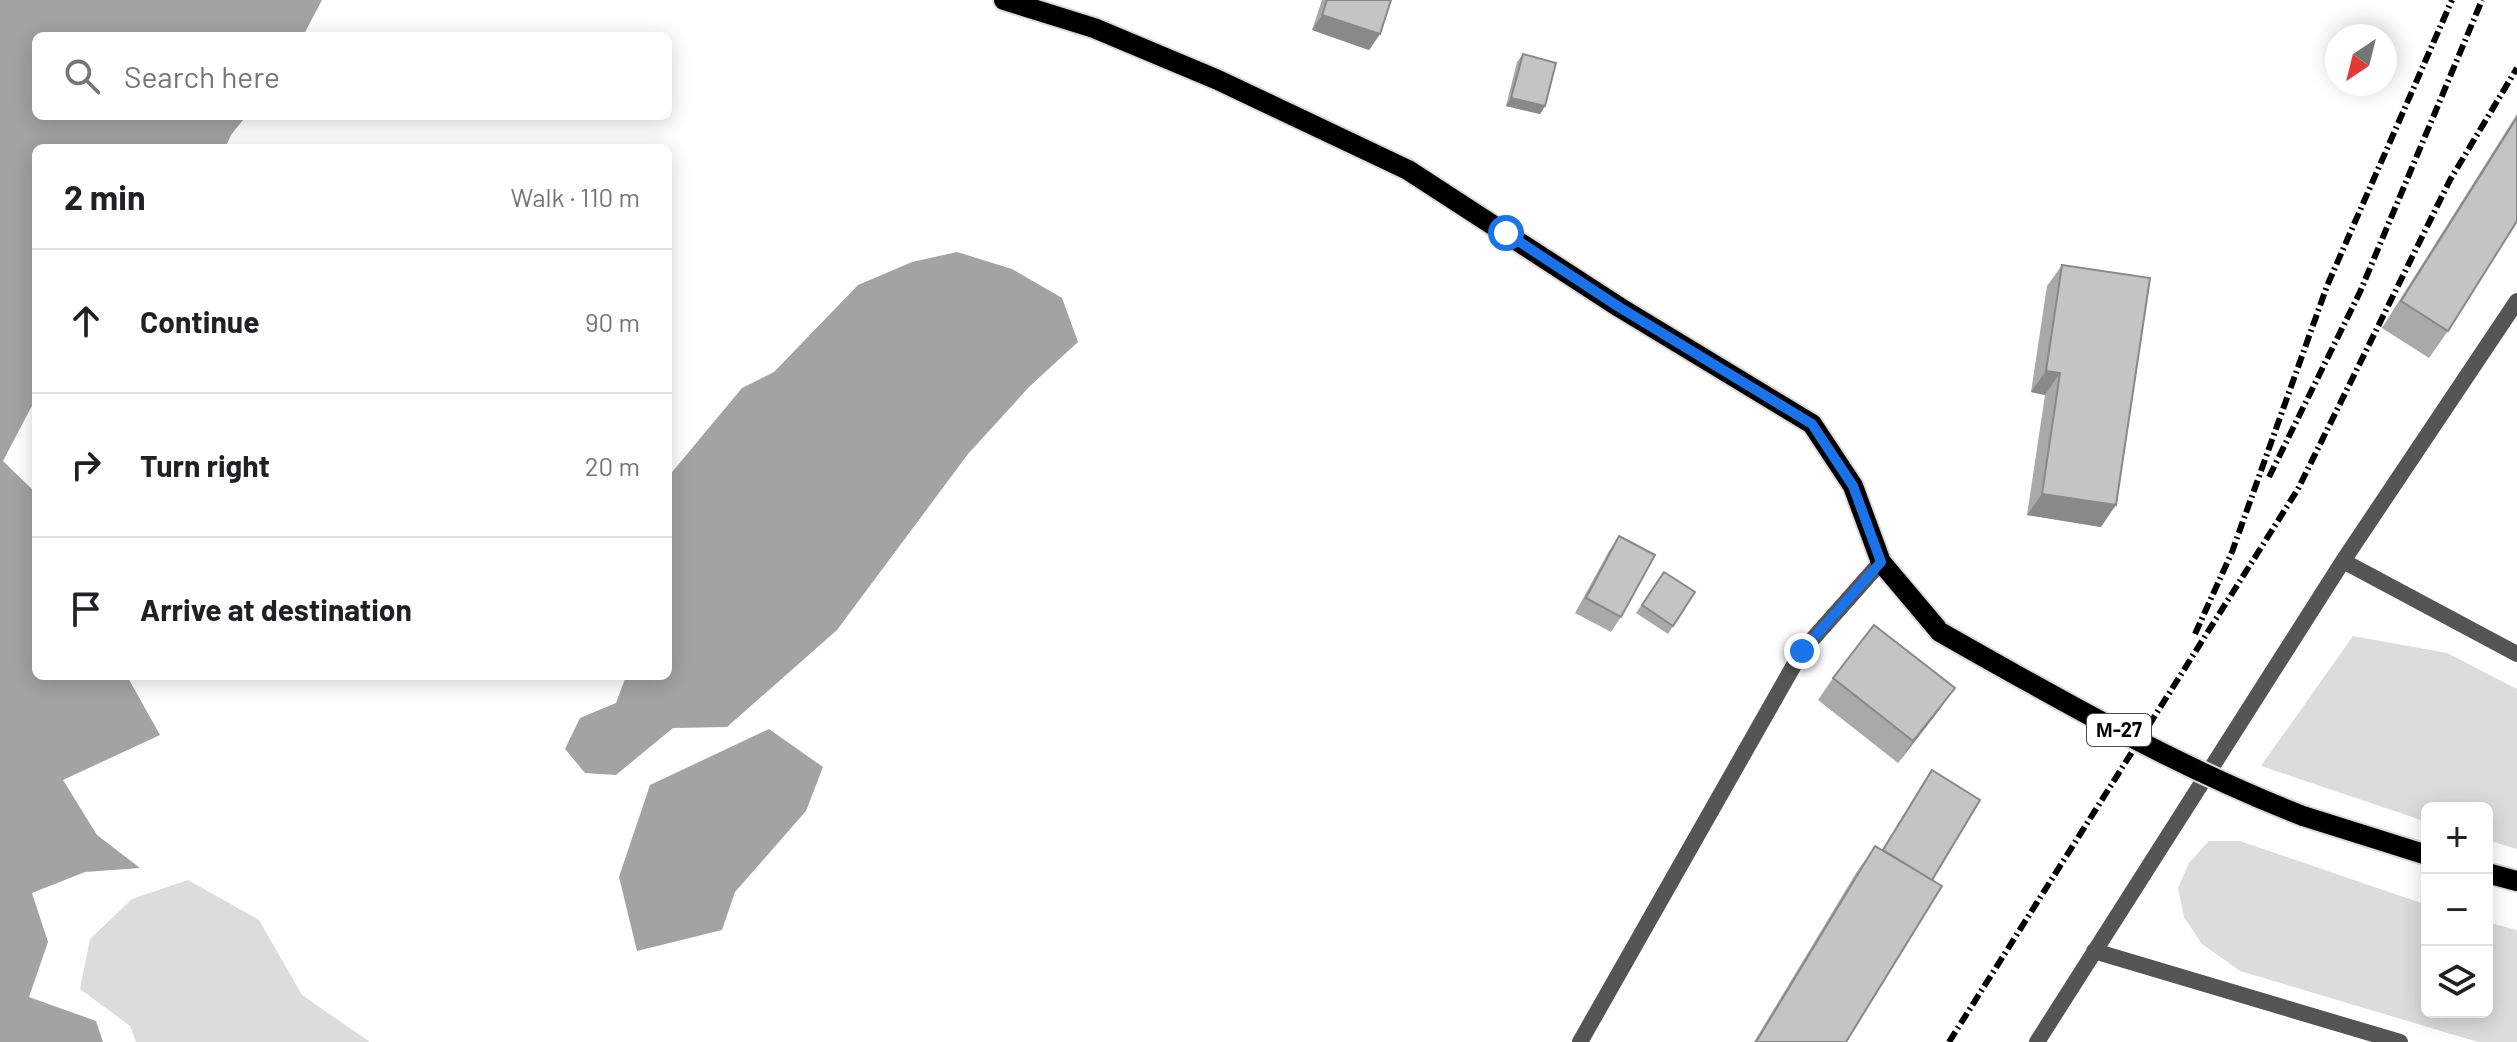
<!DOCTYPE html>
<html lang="en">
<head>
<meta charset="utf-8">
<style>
	:root { --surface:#fff; --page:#f6f6f6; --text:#202124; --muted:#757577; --line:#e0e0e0 }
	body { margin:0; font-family:Barlow,sans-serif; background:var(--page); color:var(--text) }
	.controls { position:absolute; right:24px; bottom:24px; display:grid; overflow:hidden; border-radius:12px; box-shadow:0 4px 20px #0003 }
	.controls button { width:72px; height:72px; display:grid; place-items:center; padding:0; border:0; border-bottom:2px solid var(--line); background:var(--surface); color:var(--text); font:40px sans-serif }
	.compass { position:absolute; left:2325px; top:24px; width:72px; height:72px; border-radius:50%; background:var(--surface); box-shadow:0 4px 20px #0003; rotate:215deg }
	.stop { position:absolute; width:24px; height:24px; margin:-18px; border:6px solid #1a73e8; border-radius:50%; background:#fff }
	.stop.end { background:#1a73e8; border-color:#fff; box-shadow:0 2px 8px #0008 }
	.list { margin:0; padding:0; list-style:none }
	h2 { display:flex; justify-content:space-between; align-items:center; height:104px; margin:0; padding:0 32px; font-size:34px }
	h2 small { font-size:26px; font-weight:400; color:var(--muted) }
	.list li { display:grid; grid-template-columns:52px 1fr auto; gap:24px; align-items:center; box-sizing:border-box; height:144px; padding:0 32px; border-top:2px solid var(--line) }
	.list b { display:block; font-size:30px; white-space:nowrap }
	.list em { font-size:26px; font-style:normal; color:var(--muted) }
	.icon { flex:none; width:44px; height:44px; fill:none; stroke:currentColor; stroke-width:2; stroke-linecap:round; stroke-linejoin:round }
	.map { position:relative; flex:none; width:2517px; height:1042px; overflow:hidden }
	.search { position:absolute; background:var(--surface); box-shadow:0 4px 20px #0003; left:32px; top:32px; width:640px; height:88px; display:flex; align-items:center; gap:20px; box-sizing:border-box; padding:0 28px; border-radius:12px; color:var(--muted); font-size:30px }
	.panel { position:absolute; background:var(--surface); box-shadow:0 4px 20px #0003; left:32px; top:144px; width:640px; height:536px; border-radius:12px }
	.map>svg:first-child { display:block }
	.green { fill:#dcdcdc }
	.water { fill:#a3a3a3 }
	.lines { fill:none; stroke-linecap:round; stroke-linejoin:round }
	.primary-casing { stroke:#dbdbdb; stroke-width:24 }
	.service { stroke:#555; stroke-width:16 }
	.primary { stroke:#000; stroke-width:20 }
	.rail { stroke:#000; stroke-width:6; stroke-dasharray:12 4 2 4; stroke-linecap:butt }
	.primary-bridge-casing { stroke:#dbdbdb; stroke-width:24; stroke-linecap:butt }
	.primary-bridge { stroke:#000; stroke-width:20 }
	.wall { fill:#a9a9a9 }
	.shaded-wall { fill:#898989 }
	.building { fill:#c4c4c4; stroke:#898989; stroke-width:2 }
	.route { stroke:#1a73e8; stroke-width:10 }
	.labels { text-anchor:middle; stroke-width:7; stroke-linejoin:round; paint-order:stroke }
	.shield { fill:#fff; stroke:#4c4c4c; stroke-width:2 }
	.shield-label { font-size:20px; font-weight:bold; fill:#000 }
</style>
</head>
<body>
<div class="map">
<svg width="2517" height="1042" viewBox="0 0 2517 1042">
	<rect width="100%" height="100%" fill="#fff"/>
	<path class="green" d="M2353,636L2447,653L2517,689V849L2487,840V808H2427V822L2261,766Z
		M2209,841H2240L2427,905V1012H2487V922L2517,930V1042H2478L2240,971L2202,944L2184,917L2178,888L2189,863Z
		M188,880L259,920L302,995L370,1042H136L130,1026L80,989L90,939L132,899Z"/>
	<path class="water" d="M0,0H322L303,36H36V116H246L231,135L225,148H36V398L3,461L36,493V676H127L160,735L63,780L97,835L140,868L85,872L32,893L48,942L29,997L96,1021L103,1042H0Z
		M957,252L1012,269L1062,298L1078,342L1030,386L968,454L837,630L727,727L673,728L616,775L585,773L565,749L580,718L616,703L626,676H668V477L742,388L774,372L858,285L912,262Z
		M769,729L823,767L806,811L735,892L722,930L637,951L619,877L650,785Z"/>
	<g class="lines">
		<defs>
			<path id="primary" d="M1004,0L1094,28L1218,80L1408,170L1619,307L1812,424L1853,486L1881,562L1940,632
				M2303,816L2427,855
				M2487,873L2517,881"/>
		</defs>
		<use href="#primary" class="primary-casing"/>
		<path class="service" d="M2343,561L2517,654
			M2094,951L2400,1042
			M1580,1042L1802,651L1881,562
			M2037,1042L2343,561L2517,301"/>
		<use href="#primary" class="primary"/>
		<path class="rail" d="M2269,477L2360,292L2482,0
			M2195,634L2232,552L2327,286L2452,0
			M1949,1042L2298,489L2450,180L2517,68"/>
		<defs>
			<path id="primary-bridge" d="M1940,632C2058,699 2177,767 2303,816"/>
		</defs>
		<use href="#primary-bridge" class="primary-bridge-casing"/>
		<use href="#primary-bridge" class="primary-bridge"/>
	</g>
	<path class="wall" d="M1322,0H1391L1380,34L1369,50L1312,30Z
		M1523,54L1545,106L1540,114L1506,106L1517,62Z
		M2517,114V221L2448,331L2429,358L2382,328Z
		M2062,265L2101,527L2027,515L2045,395L2031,392L2047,286Z
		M1619,536L1621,617L1611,632L1575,613L1609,551Z
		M1664,572L1695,592L1668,634L1636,613Z
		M1833,678L1940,709L1898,763L1818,700Z
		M1932,770V880L1846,1042H1754L1856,873L1875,846L1882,850Z"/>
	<path class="shaded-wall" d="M1322,15L1380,34L1369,50L1312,30Z
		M1511,98L1545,106L1540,114L1506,106Z
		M2046,371L2060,373L2045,395L2031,392Z
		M2042,494L2116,505L2101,527L2027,515Z
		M1955,688L1940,709L1898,763L1913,741Z"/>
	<path class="building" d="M1327,0H1391L1380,34L1322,15Z
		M1523,54L1556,63L1545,106L1511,98Z
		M2517,117V221L2448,331L2401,301Z
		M2062,265L2150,278L2116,505L2042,494L2060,373L2046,371Z
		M1619,536L1655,555L1621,617L1586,598Z
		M1664,572L1695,592L1673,626L1642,605Z
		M1874,625L1955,688L1913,741L1833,678Z
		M1932,770L1980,800L1932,880L1883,850Z
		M1875,846L1942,886L1846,1042H1756Z"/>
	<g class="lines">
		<path class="route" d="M1506,233L1619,307L1812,424L1853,486L1881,562L1802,651"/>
	</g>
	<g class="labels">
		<rect class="shield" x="2087" y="714" width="64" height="32" rx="6"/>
		<g class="shield-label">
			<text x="2119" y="737">М-27</text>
		</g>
	</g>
</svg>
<div class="controls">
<button>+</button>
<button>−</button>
<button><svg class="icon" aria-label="layers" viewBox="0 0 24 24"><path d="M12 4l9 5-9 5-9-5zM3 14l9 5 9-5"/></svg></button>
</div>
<svg class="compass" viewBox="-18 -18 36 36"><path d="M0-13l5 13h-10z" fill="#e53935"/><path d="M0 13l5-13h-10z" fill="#757577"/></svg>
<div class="stop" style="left:1506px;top:233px"></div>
<div class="stop end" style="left:1802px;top:651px"></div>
<div class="search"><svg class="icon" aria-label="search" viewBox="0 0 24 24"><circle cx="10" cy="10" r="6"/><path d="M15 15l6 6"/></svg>Search here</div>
<section class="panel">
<h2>2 min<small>Walk · 110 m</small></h2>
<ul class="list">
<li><svg class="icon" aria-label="ahead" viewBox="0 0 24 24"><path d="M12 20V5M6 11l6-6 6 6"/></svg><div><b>Continue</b></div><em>90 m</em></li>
<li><svg class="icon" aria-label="right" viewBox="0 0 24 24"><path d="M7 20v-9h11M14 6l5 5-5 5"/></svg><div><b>Turn right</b></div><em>20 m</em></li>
<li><svg class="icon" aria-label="arrive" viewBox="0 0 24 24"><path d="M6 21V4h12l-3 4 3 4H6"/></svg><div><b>Arrive at destination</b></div></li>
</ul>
</section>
</div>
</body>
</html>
